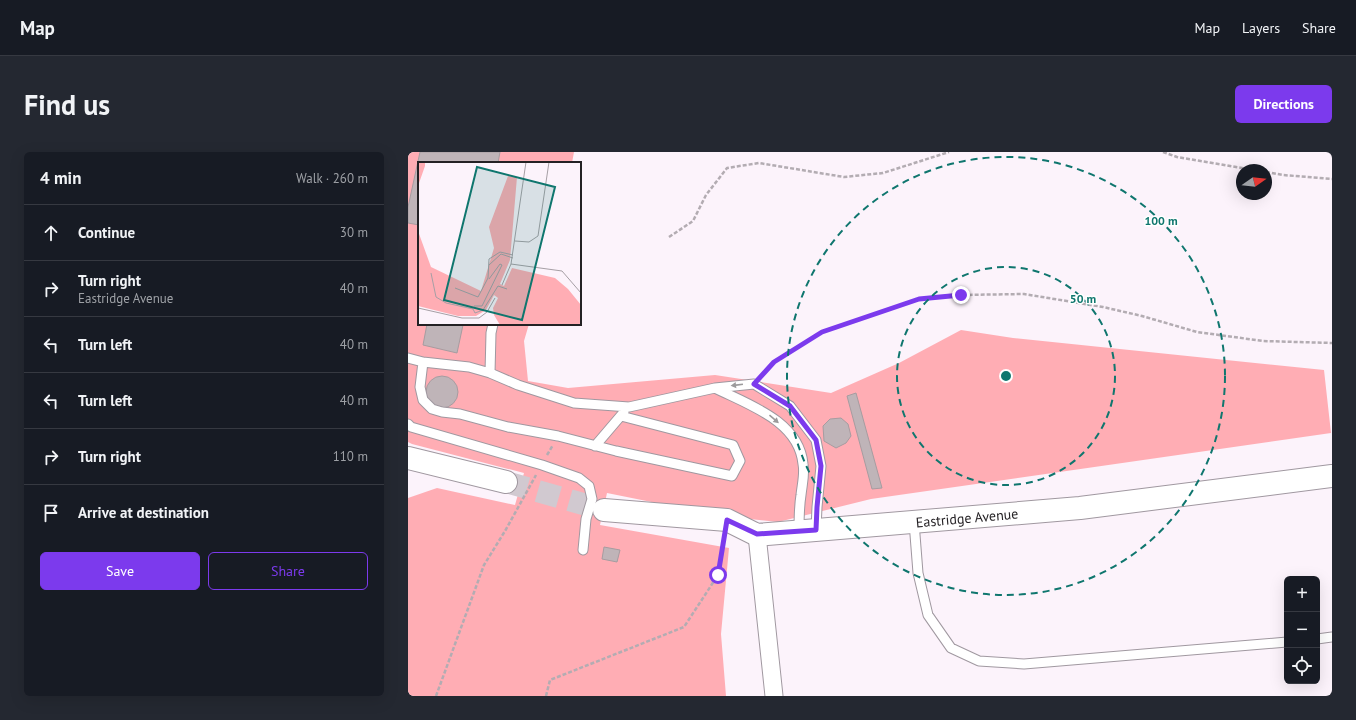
<!DOCTYPE html>
<html lang="en">
<head>
<meta charset="utf-8">
<style>
	:root { --surface:#171b24; --page:#242831; --text:#f1f3f6; --muted:#9ea1a6; --line:#363941; --accent:#7c3aed }
	body { margin:0; font-family:"PT Sans",sans-serif; background:var(--page); color:var(--text) }
	.controls { position:absolute; right:12px; bottom:12px; display:grid; overflow:hidden; border-radius:6px; box-shadow:0 4px 16px #0002 }
	.controls button { width:36px; height:36px; display:grid; place-items:center; padding:0; border:0; border-bottom:1px solid var(--line); background:var(--surface); color:var(--text); font:20px sans-serif }
	.compass { position:absolute; left:828px; top:12px; width:36px; height:36px; border-radius:50%; background:var(--surface); box-shadow:0 4px 16px #0002; rotate:76deg }
	.stop { position:absolute; width:12px; height:12px; margin:-9px; border:3px solid #7c3aed; border-radius:50%; background:#fff }
	.stop.end { background:#7c3aed; border-color:#fff; box-shadow:0 1px 4px #0008 }
	.list { margin:0; padding:0; list-style:none }
	h2 { display:flex; justify-content:space-between; align-items:center; height:52px; margin:0; padding:0 16px; font-size:17px }
	h2 small { font-size:13px; font-weight:400; color:var(--muted) }
	.list li { display:grid; grid-template-columns:26px 1fr auto; gap:12px; align-items:center; box-sizing:border-box; height:56px; padding:0 16px; border-top:1px solid var(--line) }
	.list b { display:block; font-size:15px; white-space:nowrap }
	.list p { margin:0; font-size:13px; white-space:nowrap; color:var(--muted) }
	.list em { font-size:13px; font-style:normal; color:var(--muted) }
	.actions { display:flex; gap:8px; padding:12px 16px }
	.actions a { flex:1; padding:9px 0; border:1px solid var(--accent); border-radius:6px; text-align:center; font-size:14px; color:var(--accent) }
	.actions .main { background:var(--accent); color:#fff }
	.icon { flex:none; width:22px; height:22px; fill:none; stroke:currentColor; stroke-width:2; stroke-linecap:round; stroke-linejoin:round }
	.map { position:relative; flex:none; width:924px; height:544px; overflow:hidden; border-radius:6px }
	header { display:flex; align-items:center; gap:24px; box-sizing:border-box; height:56px; padding:0 20px; background:var(--surface); border-bottom:1px solid var(--line) }
	header strong { font-size:19px }
	nav { display:flex; gap:22px; margin-inline-start:auto; font-size:14px }
	.intro { display:flex; align-items:center; justify-content:space-between; box-sizing:border-box; height:96px; padding:0 24px }
	h1 { margin:0; font-size:28px }
	.button { padding:10px 18px; border-radius:6px; background:var(--accent); color:#fff; font-size:14px; font-weight:700 }
	main { display:flex; gap:24px; padding:0 24px }
	aside { flex:1; background:var(--surface); border-radius:6px; box-shadow:0 4px 16px #0002 }
	.map>svg:first-child { display:block }
	.green { fill:#ffadb4 }
	.building { fill:#bfb4b8; stroke:#a79ca0 }
	.lines { fill:none; stroke-linecap:round; stroke-linejoin:round }
	.secondary-tunnel { stroke:#d1c9d0; stroke-width:22; stroke-dasharray:22 11; stroke-linecap:butt }
	.lane-casing { stroke:#a098a0; stroke-width:11 }
	.street-casing { stroke:#a098a0; stroke-width:19 }
	.secondary-casing { stroke:#a098a0; stroke-width:24 }
	.path { stroke:#b3acb2; stroke-width:2.5; stroke-dasharray:4 2; stroke-linecap:butt }
	.lane { stroke:#fff; stroke-width:9 }
	.street { stroke:#fff; stroke-width:17 }
	.secondary { stroke:#fff; stroke-width:22 }
	.oneway { fill:#9c9b9c }
	.route { stroke:#7c3aed; stroke-width:5 }
	.ring { fill:none; stroke:#0f766e; stroke-width:2; stroke-dasharray:7 5 }
	.labels { text-anchor:middle; stroke-width:3; stroke-linejoin:round; paint-order:stroke }
	.street-label { font-size:14px; fill:#242124; stroke:#fff }
	.inset-road { fill:none; stroke:#a69fa5; stroke-width:1 }
	.view { fill:#0f766e; fill-opacity:0.15; stroke:#0f766e; stroke-width:2 }
	.inset-edge { fill:none; stroke:#242124; stroke-width:2 }
	.centre { fill:#0f766e; stroke:#fff; stroke-width:2 }
	.ring-label { font-size:12px; text-anchor:middle; font-weight:bold; fill:#0f766e; stroke:#fff; stroke-width:3; stroke-linejoin:round; paint-order:stroke }
</style>
</head>
<body>
<header>
<strong>Map</strong>
<nav><a>Map</a><a>Layers</a><a>Share</a></nav>
</header>
<div class="intro"><h1>Find us</h1><a class="button">Directions</a></div>
<main>
<aside>
<h2>4 min<small>Walk · 260 m</small></h2>
<ul class="list">
<li><svg class="icon" aria-label="ahead" viewBox="0 0 24 24"><path d="M12 20V5M6 11l6-6 6 6"/></svg><div><b>Continue</b></div><em>30 m</em></li>
<li><svg class="icon" aria-label="right" viewBox="0 0 24 24"><path d="M7 20v-9h11M14 6l5 5-5 5"/></svg><div><b>Turn right</b><p>Eastridge Avenue</p></div><em>40 m</em></li>
<li><svg class="icon" aria-label="left" viewBox="0 0 24 24"><path d="M17 20v-9H6M10 6l-5 5 5 5"/></svg><div><b>Turn left</b></div><em>40 m</em></li>
<li><svg class="icon" aria-label="left" viewBox="0 0 24 24"><path d="M17 20v-9H6M10 6l-5 5 5 5"/></svg><div><b>Turn left</b></div><em>40 m</em></li>
<li><svg class="icon" aria-label="right" viewBox="0 0 24 24"><path d="M7 20v-9h11M14 6l5 5-5 5"/></svg><div><b>Turn right</b></div><em>110 m</em></li>
<li><svg class="icon" aria-label="arrive" viewBox="0 0 24 24"><path d="M6 21V4h12l-3 4 3 4H6"/></svg><div><b>Arrive at destination</b></div></li>
</ul>
<div class="actions"><a class="main">Save</a><a>Share</a></div>
</aside>
<div class="map">
<svg width="924" height="544" viewBox="0 0 924 544">
	<rect width="100%" height="100%" fill="#fcf3fb"/>
	<path class="green" d="M0,0H166L164,11H11V172H121L116,189L120,229L160,236L307,223L423,241L491,211L553,178L605,186L916,218L923,281L463,347L370,370L313,364L199,341L192,373L321,396L313,482L318,544H0V346L29,336L107,353L116,321L4,292L0,290Z"/>
	<path class="building" d="M12,0H92L90,11H11V73L0,71V55Z
		M19,172H51L55,173L49,201L15,193Z
		M18 240a16 16 0 1 1 32 0a16 16 0 1 1-32 0Z
		M448,241L474,336L464,337L439,244Z
		M433,266L440,272L443,284L438,291L428,296L416,289L415,274L422,267Z
		M196,395L212,398L209,410L194,407Z"/>
	<g class="lines">
		<path class="secondary-tunnel" d="M98,330L196,358"/>
		<defs>
			<path id="lane" d="M85,172L83,181L82,221L110,233L166,251L221,255L307,236L346,232L382,254L408,288L413,314L409,355L408,378
				M0,206L15,210L61,215L82,221
				M15,210L12,235L15,248L24,257L34,260L52,262L100,275L150,284L208,299L324,324L332,309L325,293L213,264
				M307,236C341,253 391,269 395,312C397,322 394,333 393,343C391,355 391,367 391,380
				M0,272L3,275L134,313L171,326L181,334L184,347L178,367L175,398
				M187,294L216,260
				M506,370L510,421L520,463L543,496L571,509L616,512L879,490
				M909,487L924,485"/>
			<path id="street" d="M349,383L366,544"/>
			<path id="secondary" d="M0,306L98,330
				M196,358L319,368L349,383L672,356L924,324"/>
		</defs>
		<use href="#lane" class="lane-casing"/>
		<use href="#street" class="street-casing"/>
		<use href="#secondary" class="secondary-casing"/>
		<path class="path" d="M755,0L769,5L846,18
			M858,20L875,23L924,27
			M261,85L285,69L298,43L319,16L351,11L436,25L475,21L541,0
			M353,224L366,210L414,180L511,147L553,143L616,142L695,155L734,164L789,180L855,189L924,191
			M139,303L145,293
			M28,544L76,413L97,379L128,323
			M138,544L142,528L276,475L310,423L316,385"/>
		<use href="#lane" class="lane"/>
		<use href="#street" class="street"/>
		<use href="#secondary" class="secondary"/>
	</g>
	<defs><path id="oneway-solid" d="M-6-.8H1V-3.2L6.5 0L1 3.2V.8H-6Z"/></defs>
	<g class="oneway">
		<use href="#oneway-solid" transform="translate(329 233) rotate(173)"/>
		<use href="#oneway-solid" transform="translate(366 267) rotate(41)"/>
	</g>
	<g class="lines">
		<path class="route" d="M310,423L319,368L349,382L408,378L409,355L413,314L408,288L382,254L346,232L366,210L414,180L511,147L553,143"/>
	</g>
	<g class="ring">
		<circle cx="598" cy="224" r="109"/>
		<circle cx="598" cy="224" r="219"/>
	</g>
	<g class="labels">
		<g class="street-label">
			<text transform="translate(559 366) rotate(-5)" y="5">Eastridge Avenue</text>
		</g>
	</g>
	<g transform="translate(10 10)">
		<rect width="163" height="163" fill="#fcf3fb"/>
		<path d="M0,0H7V4L0,24ZM90,14L99,15L92,98L82,122L86,124L94,106L137,116L150,127L163,143V163H82L76,153L75,146L80,136L76,133L68,148L58,154H40L0,144V69L13,105L63,129L76,86L71,65Z" fill="#ffadb4"/>
		<path class="inset-road" d="M97,79L111,80L120,74L131,0M93,102L144,109L163,131M71,103L83,92L95,96M13,111L18,135L28,141L55,147L57,151L65,148L80,124L89,127M84,123L93,102L108,0M37,126L60,135L70,116L71,97L82,90L95,93M56,144H64L84,103L82,102L71,117M0,146L44,156H61L69,150L77,136"/>
		<path class="view" d="M59,5L137,25L104,158L26,138Z"/>
		<rect width="163" height="163" class="inset-edge"/>
	</g>
	<circle cx="598" cy="224" r="6" class="centre"/>
	<g class="ring-label">
		<text x="753" y="73">100 m</text>
		<text x="675" y="151">50 m</text>
	</g>
</svg>
<div class="controls">
<button>+</button>
<button>−</button>
<button><svg class="icon" aria-label="locate" viewBox="0 0 24 24"><circle cx="12" cy="12" r="6"/><path d="M12 2v4M12 18v4M2 12h4M18 12h4"/></svg></button>
</div>
<svg class="compass" viewBox="-18 -18 36 36"><path d="M0-13l5 13h-10z" fill="#e53935"/><path d="M0 13l5-13h-10z" fill="#9ea1a6"/></svg>
<div class="stop" style="left:310px;top:423px"></div>
<div class="stop end" style="left:553px;top:143px"></div>
</div>
</main>
</body>
</html>
